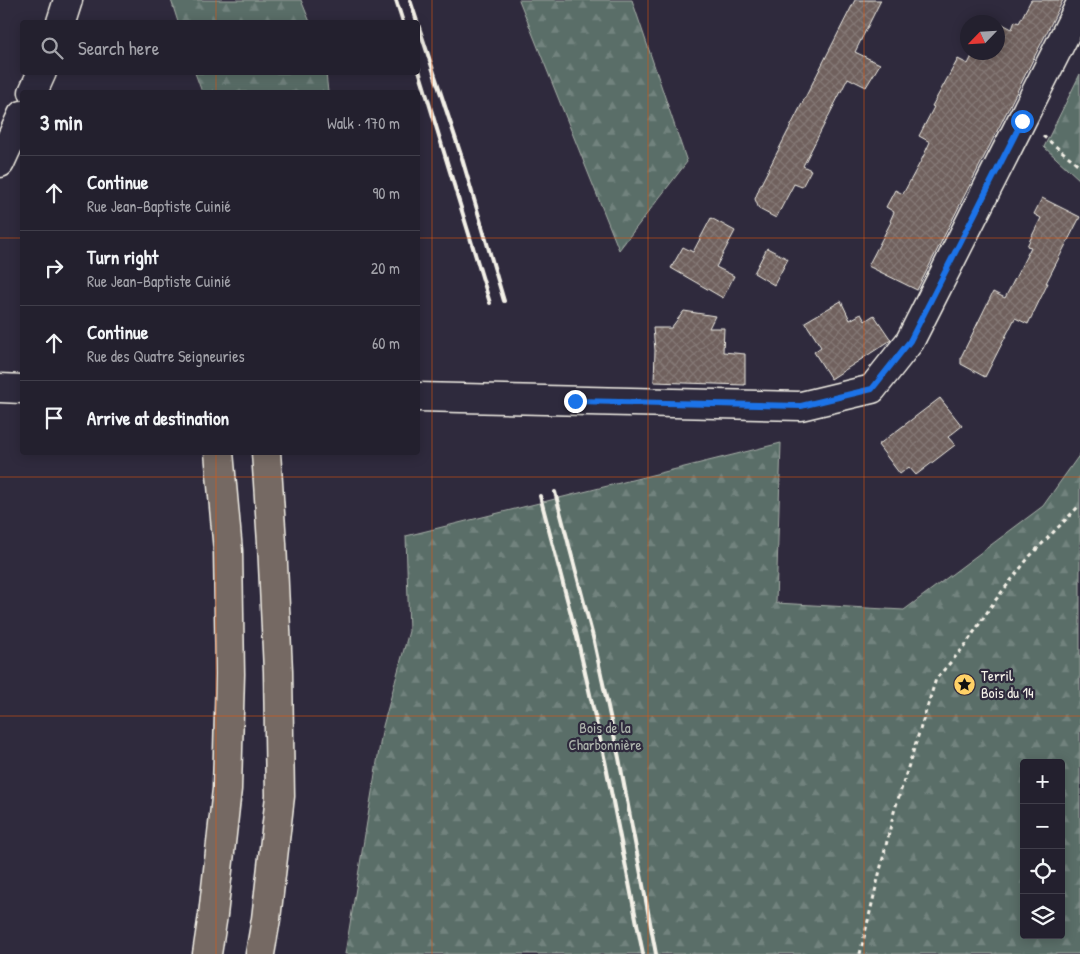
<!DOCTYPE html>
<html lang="en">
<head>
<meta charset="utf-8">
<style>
	:root { --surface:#23202e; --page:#2b2836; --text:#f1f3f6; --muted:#a3a3aa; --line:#403e4a }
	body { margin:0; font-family:"Patrick Hand",sans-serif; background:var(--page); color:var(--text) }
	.controls { position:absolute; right:15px; bottom:15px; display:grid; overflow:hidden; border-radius:5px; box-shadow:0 2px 12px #0003 }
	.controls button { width:45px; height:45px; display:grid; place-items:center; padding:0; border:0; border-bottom:1px solid var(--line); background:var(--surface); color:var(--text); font:25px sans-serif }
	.compass { position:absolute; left:960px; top:15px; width:45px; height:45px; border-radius:50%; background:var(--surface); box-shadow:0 2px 12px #0003; rotate:245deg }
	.stop { position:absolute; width:15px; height:15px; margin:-11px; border:4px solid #1a73e8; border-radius:50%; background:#fff }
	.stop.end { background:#1a73e8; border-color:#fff; box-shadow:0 1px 5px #0008 }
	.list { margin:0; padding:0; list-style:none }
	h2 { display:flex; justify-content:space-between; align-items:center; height:65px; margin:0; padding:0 20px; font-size:21px }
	h2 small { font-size:16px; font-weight:400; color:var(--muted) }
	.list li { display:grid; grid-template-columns:32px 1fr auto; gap:15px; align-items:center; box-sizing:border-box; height:75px; padding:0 20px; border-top:1px solid var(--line) }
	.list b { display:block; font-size:19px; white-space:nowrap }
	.list p { margin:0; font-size:16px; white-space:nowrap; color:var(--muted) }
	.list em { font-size:16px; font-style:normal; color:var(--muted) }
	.icon { flex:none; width:28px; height:28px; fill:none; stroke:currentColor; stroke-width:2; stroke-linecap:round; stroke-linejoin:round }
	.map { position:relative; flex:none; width:1080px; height:954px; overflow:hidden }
	.search { position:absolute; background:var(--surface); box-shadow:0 2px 12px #0003; left:20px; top:20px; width:400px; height:55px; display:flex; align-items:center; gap:12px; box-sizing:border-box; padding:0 18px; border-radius:5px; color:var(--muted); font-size:19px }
	.panel { position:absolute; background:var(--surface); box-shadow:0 2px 12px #0003; left:20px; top:90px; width:400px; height:365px; border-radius:5px }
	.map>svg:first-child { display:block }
	.forest { fill:url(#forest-firs); stroke:#a7b0a8; fill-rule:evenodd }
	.building { fill:url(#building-cross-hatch); stroke:#f4f1e8 }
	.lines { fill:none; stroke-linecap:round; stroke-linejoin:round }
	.minor-casing { stroke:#f4f1e8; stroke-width:31 }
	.major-casing { stroke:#f4f1e8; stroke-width:31 }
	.path { stroke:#f4f1e8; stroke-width:3; stroke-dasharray:4 4; stroke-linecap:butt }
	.minor { stroke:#2f2a3d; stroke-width:28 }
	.major { stroke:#756964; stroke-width:28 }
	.rail { stroke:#f4f1e8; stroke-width:4 }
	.route { stroke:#1a73e8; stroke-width:6 }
	.grid { fill:none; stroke:#e8590c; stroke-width:1; stroke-opacity:0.55 }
	.labels { text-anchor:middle; stroke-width:4.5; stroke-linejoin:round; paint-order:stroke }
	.poi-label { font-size:15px; fill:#f4f1e8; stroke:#2f2a3d; text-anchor:start }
	.park-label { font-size:15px; fill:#afb6ae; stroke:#2f2a3d }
</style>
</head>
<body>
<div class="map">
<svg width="1080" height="954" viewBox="0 0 1080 954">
	<defs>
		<pattern id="forest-firs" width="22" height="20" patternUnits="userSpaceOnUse" patternTransform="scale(1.25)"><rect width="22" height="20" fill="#5a6e68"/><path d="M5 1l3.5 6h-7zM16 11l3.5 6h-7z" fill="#72837e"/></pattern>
		<pattern id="building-cross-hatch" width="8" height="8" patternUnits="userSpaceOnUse" patternTransform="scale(1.25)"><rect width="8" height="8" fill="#6f615d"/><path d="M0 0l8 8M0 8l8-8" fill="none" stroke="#847874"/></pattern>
	</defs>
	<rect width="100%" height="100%" fill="#2f2a3d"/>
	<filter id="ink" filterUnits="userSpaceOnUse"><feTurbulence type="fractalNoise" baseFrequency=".02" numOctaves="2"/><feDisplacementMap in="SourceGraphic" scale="10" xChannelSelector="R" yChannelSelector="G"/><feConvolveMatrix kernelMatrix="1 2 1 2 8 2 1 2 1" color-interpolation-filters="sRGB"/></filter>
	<g filter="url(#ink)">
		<path class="forest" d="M171,0H301L310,22H178Z
			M519,0H632L687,162L619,250Z
			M195,73H326L328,92H202Z
			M1080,74V180L1044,147Z
			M781,443L776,603L904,610L1043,506L1080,454V954H345L383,726L409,631L406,536ZM1024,763H1061V935H1024Z"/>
		<path class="building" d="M855,0H881L855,52L880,64L866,87L848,78L803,166L811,170L802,187L794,184L776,218L759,209L755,199L760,186Z
			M1031,0H1063L917,290L868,266L891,222L890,221L894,212L886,207L895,190L903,194L922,159L930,142L919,136L934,107L932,106L958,59L968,64L974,52H998V22H989L991,18L1012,29L1015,21L1019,23Z
			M1042,198L1080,217L1046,283H1048L1028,324L1015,318L985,377L961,364V357L993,292L1005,298L1031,247L1027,246L1041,218L1034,214Z
			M711,218L735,231L716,267L734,276L723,298L671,268L683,247L693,252Z
			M767,248L788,259L774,285L754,273Z
			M841,301L850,320L861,314L865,321L874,315L891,340L831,379L814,352L821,347L805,322Z
			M684,311L715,316L709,328H724L723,352L745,354V385L654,382L655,350L653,328H671Z
			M940,398L962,426L948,437L955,445L916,475L909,467L900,474L878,445Z"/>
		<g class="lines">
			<defs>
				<path id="minor" d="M61,22L68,0
					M33,92L42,72
					M0,163L22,115
					M0,388L22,389
					M418,397L801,406L872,389L910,341L1080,5"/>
				<path id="major" d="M207,954L213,915L227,789L230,674L228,551L219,452
					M260,954L266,919L280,796L278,671L272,543L266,452"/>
			</defs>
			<use href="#minor" class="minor-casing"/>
			<use href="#major" class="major-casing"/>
			<path class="path" d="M1043,136L1080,166
				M860,954L894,812L936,679L964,647L994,602L1030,556L1080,505"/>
			<use href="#minor" class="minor"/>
			<use href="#major" class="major"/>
			<path class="rail" d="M396,0L403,22
				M410,0L461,155L504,301
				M418,67L490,303
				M555,492L593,637L619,758L656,954
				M540,496L577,637L605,761L643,954"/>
		</g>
	</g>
	<g class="lines" filter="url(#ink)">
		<path class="route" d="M575,401L801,406L872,389L910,341L1022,121"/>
	</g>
	<path class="grid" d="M216,0V22M432,0V954M648,0V954M864,0V954M216,72V92M0,238H22M418,238H1080M216,452V954M0,477H1080M0,716H1080"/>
	<defs>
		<symbol id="sight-disc" viewBox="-11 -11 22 22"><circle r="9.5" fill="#ffd166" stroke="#2f2a3d"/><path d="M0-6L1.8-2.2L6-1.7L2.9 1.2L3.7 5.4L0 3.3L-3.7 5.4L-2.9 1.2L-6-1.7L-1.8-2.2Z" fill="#111"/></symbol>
	</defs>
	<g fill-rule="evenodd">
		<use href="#sight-disc" x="952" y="672" width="25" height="25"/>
	</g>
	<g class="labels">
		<g class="poi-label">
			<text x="981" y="681">Terril<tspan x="981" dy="17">Bois du 14</tspan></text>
		</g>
		<g class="park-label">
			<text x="605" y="733">Bois de la<tspan x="605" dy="17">Charbonnière</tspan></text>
		</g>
	</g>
</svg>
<div class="controls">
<button>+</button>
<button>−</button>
<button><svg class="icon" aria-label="locate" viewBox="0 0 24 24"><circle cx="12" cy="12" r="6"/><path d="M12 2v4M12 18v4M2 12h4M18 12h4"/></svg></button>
<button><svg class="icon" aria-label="layers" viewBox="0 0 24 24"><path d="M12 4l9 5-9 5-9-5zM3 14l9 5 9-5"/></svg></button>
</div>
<svg class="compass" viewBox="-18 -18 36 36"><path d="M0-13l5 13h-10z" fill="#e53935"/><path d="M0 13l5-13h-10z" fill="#a3a3aa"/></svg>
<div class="stop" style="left:1022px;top:121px"></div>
<div class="stop end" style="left:575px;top:401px"></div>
<div class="search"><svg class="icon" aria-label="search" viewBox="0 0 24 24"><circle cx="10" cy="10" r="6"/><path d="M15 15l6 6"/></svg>Search here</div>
<section class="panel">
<h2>3 min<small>Walk · 170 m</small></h2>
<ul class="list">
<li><svg class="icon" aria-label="ahead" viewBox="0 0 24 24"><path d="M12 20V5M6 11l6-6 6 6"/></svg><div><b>Continue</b><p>Rue Jean-Baptiste Cuinié</p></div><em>90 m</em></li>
<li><svg class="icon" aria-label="right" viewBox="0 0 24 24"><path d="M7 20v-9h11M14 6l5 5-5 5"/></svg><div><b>Turn right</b><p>Rue Jean-Baptiste Cuinié</p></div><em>20 m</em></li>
<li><svg class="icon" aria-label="ahead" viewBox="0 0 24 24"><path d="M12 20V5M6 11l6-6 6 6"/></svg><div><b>Continue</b><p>Rue des Quatre Seigneuries</p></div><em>60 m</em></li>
<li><svg class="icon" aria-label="arrive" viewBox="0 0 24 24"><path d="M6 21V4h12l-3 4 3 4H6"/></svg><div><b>Arrive at destination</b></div></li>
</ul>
</section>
</div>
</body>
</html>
